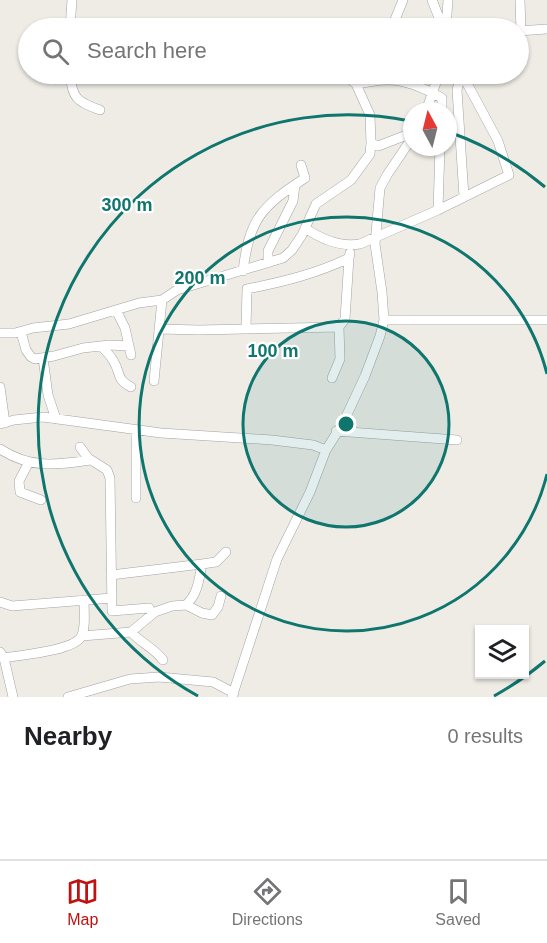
<!DOCTYPE html>
<html lang="en">
<head>
<meta charset="utf-8">
<style>
	:root { --surface:#fff; --page:#f2f2f2; --text:#202124; --muted:#757577; --line:#e0e0e0; --accent:#be1110 }
	body { margin:0; font-family:Arial,sans-serif; background:var(--page); color:var(--text) }
	.controls { position:absolute; right:18px; bottom:18px; display:grid; overflow:hidden; border-radius:0px; box-shadow:0 2px 4px #0004 }
	.controls button { width:54px; height:54px; display:grid; place-items:center; padding:0; border:0; border-bottom:2px solid var(--line); background:var(--surface); color:var(--text); font:30px sans-serif }
	.compass { position:absolute; left:403px; top:102px; width:54px; height:54px; border-radius:50%; background:var(--surface); box-shadow:0 2px 4px #0004; rotate:353deg }
	.list { margin:0; padding:0; list-style:none }
	h2 { display:flex; justify-content:space-between; align-items:center; height:78px; margin:0; padding:0 24px; font-size:26px }
	h2 small { font-size:20px; font-weight:400; color:var(--muted) }
	.icon { flex:none; width:33px; height:33px; fill:none; stroke:currentColor; stroke-width:2; stroke-linecap:round; stroke-linejoin:round }
	.map { position:relative; flex:none; width:547px; height:697px; overflow:hidden }
	.search { position:absolute; background:var(--surface); box-shadow:0 2px 4px #0004; left:18px; right:18px; top:18px; height:66px; display:flex; align-items:center; gap:15px; box-sizing:border-box; padding:0 21px; border-radius:33px; color:var(--muted); font-size:22px }
	.sheet { height:162px; background:var(--surface) }
	nav { display:flex; justify-content:space-around; align-items:center; box-sizing:border-box; height:84px; border-top:2px solid var(--line); background:var(--surface); font-size:16px; color:var(--muted) }
	nav a { display:grid; justify-items:center; gap:3px }
	nav .on { color:var(--accent) }
	.map>svg:first-child { display:block }
	.lines { fill:none; stroke-linecap:round; stroke-linejoin:round }
	.minor-casing { stroke:#a3a3a3; stroke-width:10 }
	.minor { stroke:#fff; stroke-width:9 }
	.ring { fill:none; stroke:#0f766e; stroke-width:3 }
	.centre { fill:#0f766e; stroke:#fff; stroke-width:3 }
	.ring-label { font-size:18px; text-anchor:middle; font-weight:bold; fill:#0f766e; stroke:#fff; stroke-width:4.5; stroke-linejoin:round; paint-order:stroke }
</style>
</head>
<body>
<div class="map">
<svg width="547" height="697" viewBox="0 0 547 697">
	<rect width="100%" height="100%" fill="#efece6"/>
	<g class="lines">
		<defs>
			<path id="minor" d="M432,0L443,28
				M520,0L521,31
				M70,28L72,0
				M401,28L394,22L403,0
				M446,28L448,0
				M518,31L547,29
				M70,74C72,98 77,102 100,110
				M344,74L356,84C366,83 376,80 386,80C405,79 426,89 442,98V111
				M461,74L457,90L464,197
				M356,84L370,115L371,143L378,146L412,133
				M426,111L439,74
				M438,210L440,147
				M305,228C321,239 341,247 360,244L438,210L509,175L498,141L462,74
				M268,263V251L293,201L295,185
				M243,271C249,219 262,206 305,178L301,165
				M116,310L125,328L131,355
				M384,320H547
				M159,329L199,330L339,327L345,319L349,258
				M246,329L247,289C282,282 316,274 349,258L350,253
				M21,332L26,350L31,357L35,359L54,356L83,348L109,345L129,346
				M0,333H15L33,328L69,324L139,303L162,300
				M101,346C106,351 111,356 114,362C121,374 116,379 131,387
				M43,358L48,395L56,419
				M332,378L340,359L339,327
				M154,381L162,300L177,290L283,258L292,250L302,235L316,204L351,180L370,154L371,143
				M0,387L5,423
				M0,424L14,420L43,417L161,433L272,440L313,445L326,450L343,423L365,376L380,336L384,320L382,292L375,244L380,188L387,175L412,138
				M336,431L457,440
				M80,447L88,458L107,470L110,478L112,611L149,608L152,614
				M0,449C31,469 56,465 90,460
				M29,462L19,481L20,492L41,500
				M136,498V430
				M111,575L202,564
				M0,602L12,606L112,598
				M186,605C198,594 199,579 202,564L216,562L226,552
				M131,632C141,643 154,648 163,660
				M82,636L131,632L155,612L172,606L186,605L202,613L212,615L218,607L221,596
				M0,652L4,658L13,697
				M4,658C21,655 72,651 81,637C86,629 84,610 84,600
				M68,697L130,679L159,677L213,682L234,693
				M232,697L277,559L310,492L326,450"/>
		</defs>
		<use href="#minor" class="minor-casing"/>
		<use href="#minor" class="minor"/>
	</g>
	<circle cx="346" cy="424" r="103" fill="#0f766e" fill-opacity=".12"/>
	<g class="ring">
		<circle cx="346" cy="424" r="103"/>
		<path d="M547 474A207 207 0 1 1 547 374"/>
		<path d="M545 661A310 310 0 0 1 494 696M198 696A310 310 0 0 1 410 121M449 132A310 310 0 0 1 545 187"/>
	</g>
	<circle cx="346" cy="424" r="9" class="centre"/>
	<g class="ring-label">
		<text x="127" y="211">300 m</text>
		<text x="200" y="284">200 m</text>
		<text x="273" y="357">100 m</text>
	</g>
</svg>
<div class="controls">
<button><svg class="icon" aria-label="layers" viewBox="0 0 24 24"><path d="M12 4l9 5-9 5-9-5zM3 14l9 5 9-5"/></svg></button>
</div>
<svg class="compass" viewBox="-18 -18 36 36"><path d="M0-13l5 13h-10z" fill="#e53935"/><path d="M0 13l5-13h-10z" fill="#757577"/></svg>
<div class="search"><svg class="icon" aria-label="search" viewBox="0 0 24 24"><circle cx="10" cy="10" r="6"/><path d="M15 15l6 6"/></svg>Search here</div>
</div>
<section class="sheet">
<h2>Nearby<small>0 results</small></h2>
<ul class="list">
</ul>
</section>
<nav>
<a class="on"><svg class="icon" aria-label="map" viewBox="0 0 24 24"><path d="M3 6l6-2 6 2 6-2v14l-6 2-6-2-6 2zM9 4v14M15 6v14"/></svg>Map</a>
<a><svg class="icon" aria-label="directions" viewBox="0 0 24 24"><path d="M12 3l9 9-9 9-9-9zM9 14v-3h6M13 9l2 2-2 2"/></svg>Directions</a>
<a><svg class="icon" aria-label="saved" viewBox="0 0 24 24"><path d="M7 4h10v16l-5-4-5 4z"/></svg>Saved</a>
</nav>
</body>
</html>
